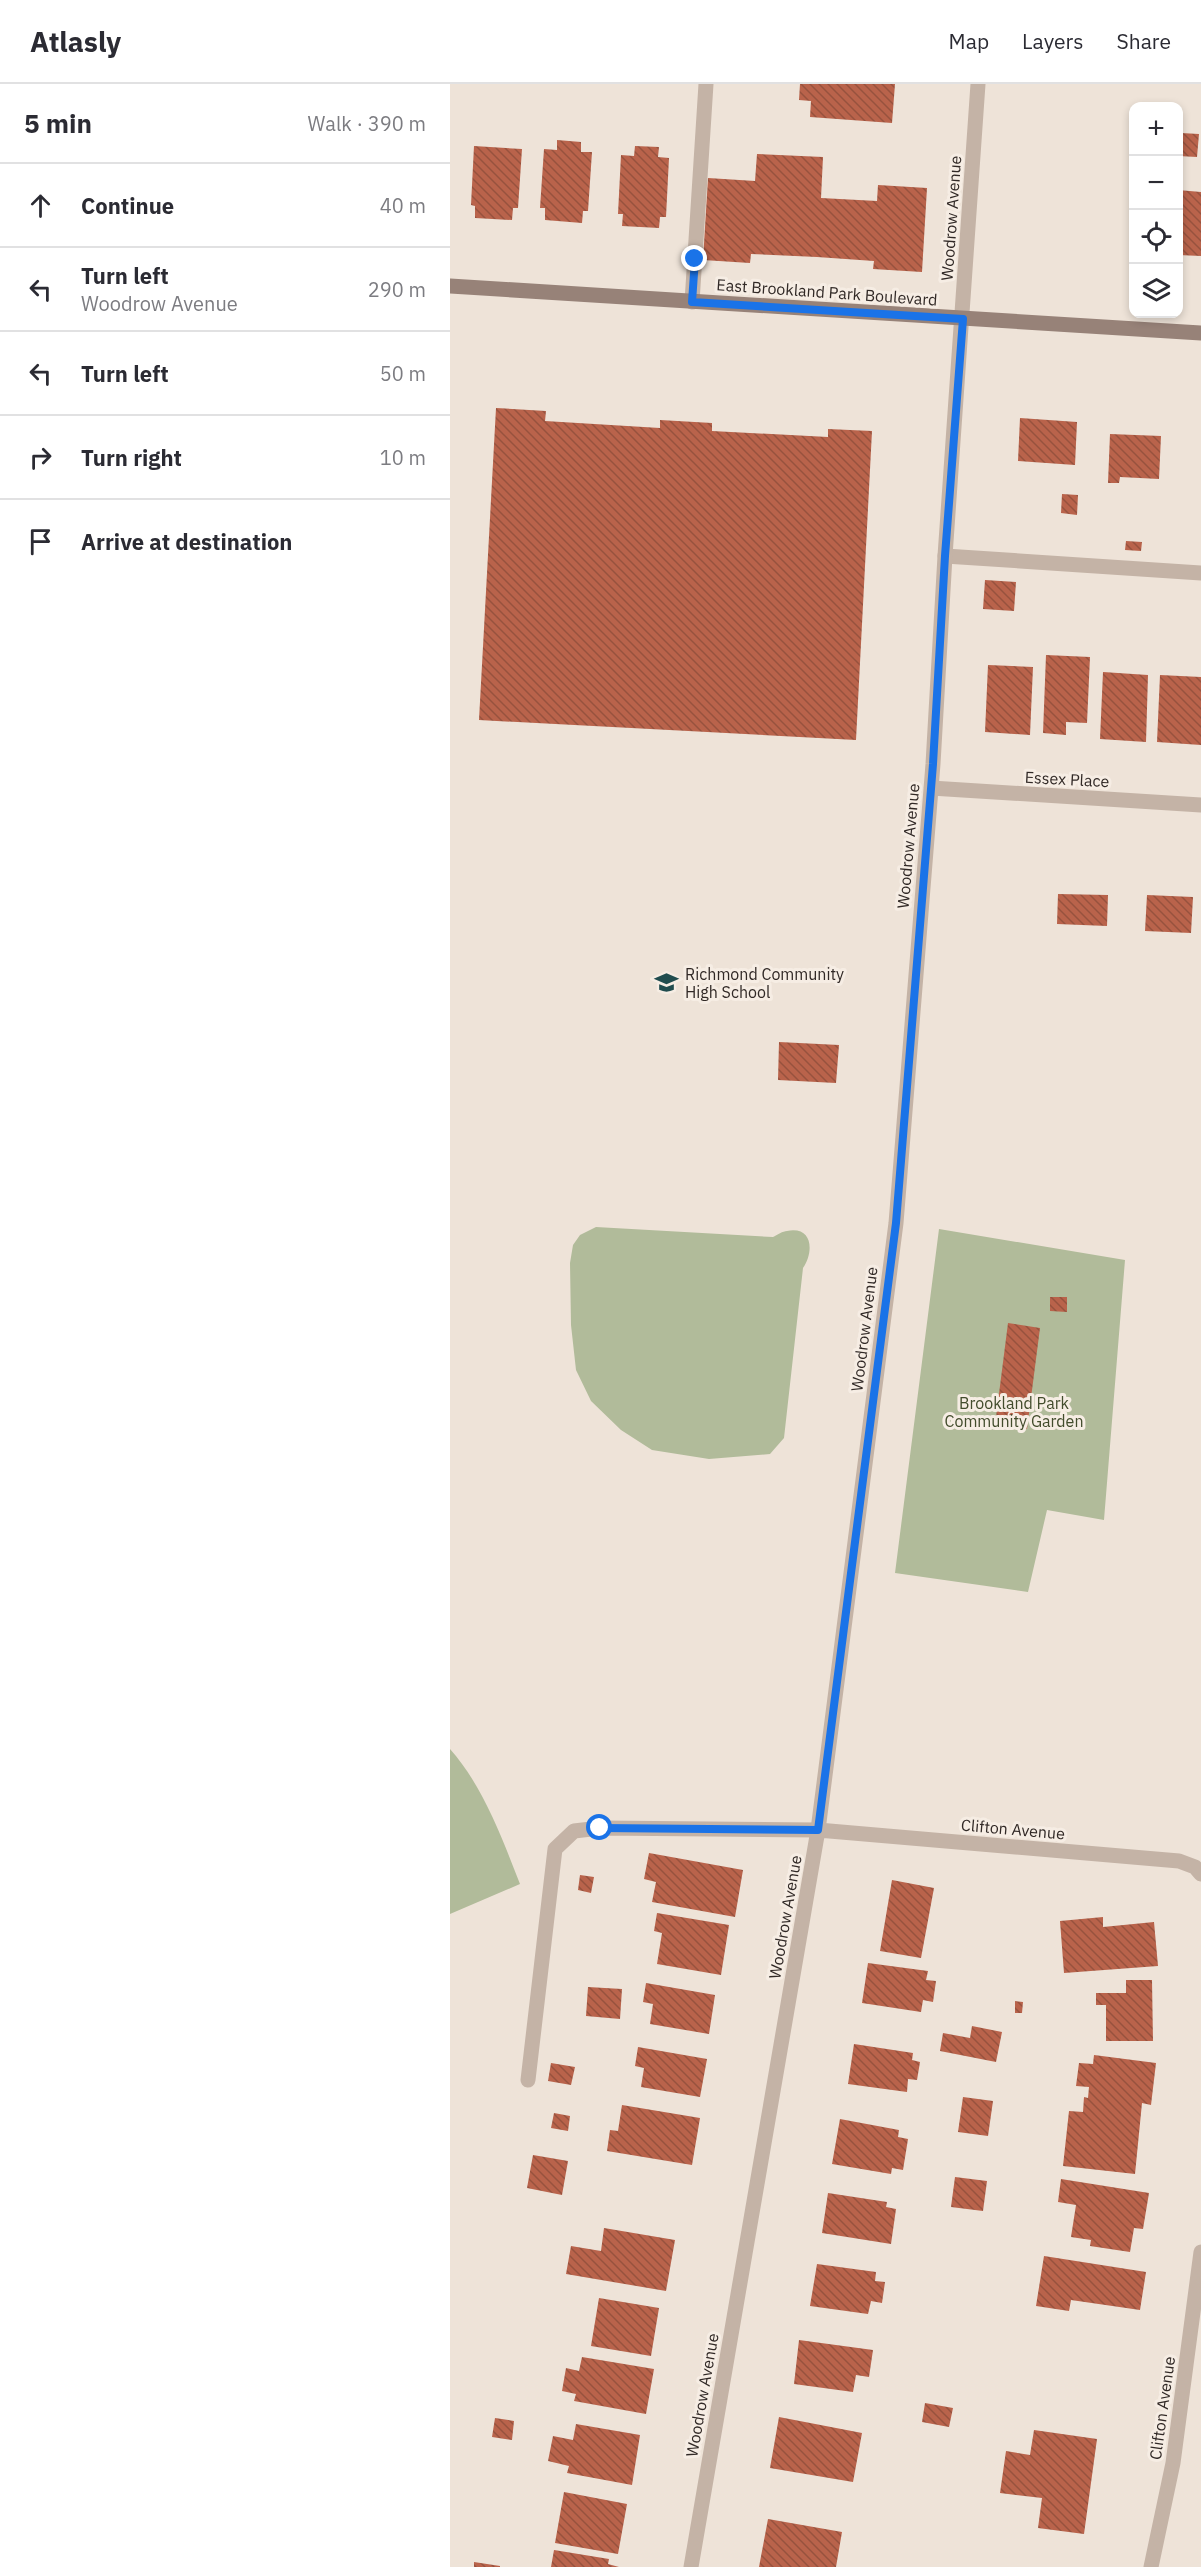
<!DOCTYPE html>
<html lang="en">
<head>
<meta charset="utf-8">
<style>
	:root { --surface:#fff; --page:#f2f2f3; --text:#2b2b33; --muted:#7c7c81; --line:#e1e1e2 }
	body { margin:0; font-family:"IBM Plex Sans",sans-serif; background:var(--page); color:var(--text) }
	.controls { position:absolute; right:18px; top:18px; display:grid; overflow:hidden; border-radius:12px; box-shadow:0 3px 9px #0003 }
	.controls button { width:54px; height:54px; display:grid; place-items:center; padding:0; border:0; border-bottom:2px solid var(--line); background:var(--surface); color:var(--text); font:30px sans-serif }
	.stop { position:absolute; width:18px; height:18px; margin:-14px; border:4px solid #1a73e8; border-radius:50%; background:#fff }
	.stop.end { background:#1a73e8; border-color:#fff; box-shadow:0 2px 6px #0008 }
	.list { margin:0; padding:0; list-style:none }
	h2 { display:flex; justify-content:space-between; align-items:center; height:78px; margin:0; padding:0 24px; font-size:26px }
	h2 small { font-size:20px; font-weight:400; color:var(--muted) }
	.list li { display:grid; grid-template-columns:39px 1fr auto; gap:18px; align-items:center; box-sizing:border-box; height:84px; padding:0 24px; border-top:2px solid var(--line) }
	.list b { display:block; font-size:22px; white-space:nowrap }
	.list p { margin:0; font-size:20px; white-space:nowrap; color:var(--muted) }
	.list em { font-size:20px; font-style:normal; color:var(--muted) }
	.icon { flex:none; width:33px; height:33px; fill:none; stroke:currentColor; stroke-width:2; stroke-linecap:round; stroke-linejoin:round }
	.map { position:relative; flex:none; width:751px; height:2483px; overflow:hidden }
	header { display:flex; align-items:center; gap:36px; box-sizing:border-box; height:84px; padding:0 30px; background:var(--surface); border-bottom:2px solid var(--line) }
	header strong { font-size:28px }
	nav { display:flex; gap:33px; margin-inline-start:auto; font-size:21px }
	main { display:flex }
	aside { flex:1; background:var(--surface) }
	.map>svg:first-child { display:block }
	.garden { fill:#b1bb9a }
	.building { fill:url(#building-back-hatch) }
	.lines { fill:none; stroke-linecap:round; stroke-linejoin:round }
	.service { stroke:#c4b3a6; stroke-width:15 }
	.minor { stroke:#c4b3a6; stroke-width:15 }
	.secondary { stroke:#978278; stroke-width:15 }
	.route { stroke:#1a73e8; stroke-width:8 }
	.labels { text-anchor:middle; stroke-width:6; stroke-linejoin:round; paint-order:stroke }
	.street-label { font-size:16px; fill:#312926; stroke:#f6ede4 }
	.poi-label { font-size:16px; fill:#312926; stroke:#f6ede4; text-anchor:start }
	.park-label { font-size:16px; fill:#424c2c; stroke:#f6ede4 }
</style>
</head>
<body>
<header>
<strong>Atlasly</strong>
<nav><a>Map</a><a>Layers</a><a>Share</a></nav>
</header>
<main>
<aside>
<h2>5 min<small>Walk · 390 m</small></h2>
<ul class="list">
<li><svg class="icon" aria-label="ahead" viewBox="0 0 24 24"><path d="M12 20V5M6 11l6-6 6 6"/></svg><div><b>Continue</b></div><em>40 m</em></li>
<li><svg class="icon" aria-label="left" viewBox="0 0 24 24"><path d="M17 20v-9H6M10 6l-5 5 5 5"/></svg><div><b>Turn left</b><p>Woodrow Avenue</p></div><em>290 m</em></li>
<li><svg class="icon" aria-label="left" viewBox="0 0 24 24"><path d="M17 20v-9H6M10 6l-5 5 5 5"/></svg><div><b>Turn left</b></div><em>50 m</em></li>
<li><svg class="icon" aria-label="right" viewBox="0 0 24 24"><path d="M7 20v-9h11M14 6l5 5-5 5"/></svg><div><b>Turn right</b></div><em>10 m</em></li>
<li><svg class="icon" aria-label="arrive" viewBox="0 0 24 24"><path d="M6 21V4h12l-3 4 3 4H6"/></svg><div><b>Arrive at destination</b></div></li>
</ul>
</aside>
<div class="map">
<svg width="751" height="2483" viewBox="0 0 751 2483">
	<defs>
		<pattern id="building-back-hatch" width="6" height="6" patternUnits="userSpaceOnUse" patternTransform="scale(1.5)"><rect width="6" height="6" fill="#b9634b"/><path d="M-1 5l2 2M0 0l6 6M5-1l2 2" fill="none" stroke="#97523e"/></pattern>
	</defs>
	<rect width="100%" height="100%" fill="#eee3d8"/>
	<path class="garden" d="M146,1143L323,1153C327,1151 333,1147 337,1147C363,1142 364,1168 353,1184L334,1354L320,1370L259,1375L202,1366L171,1346L141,1317L126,1286L121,1241L120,1179L123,1161L130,1151Z
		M489,1145L675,1176L654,1436L597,1426L578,1508L445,1489Z
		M0,1665C33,1702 52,1754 70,1800L0,1830Z"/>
	<path class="building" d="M350,0H445L442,39L360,33L361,17L349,16Z
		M731,49L749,50L747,73L728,72V52H731Z
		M107,56L131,58V68H142L138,127H133L132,139L95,136V124H90L94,65L107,66Z
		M24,62L72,65L68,124H63L62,136L25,134V122L21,121Z
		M185,62L209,63L208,73L219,74L216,133H210L209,144L172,142L173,130H168L171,71L184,72Z
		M307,70L373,73L371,114L427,117L428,101L477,104L472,188L423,185L424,177L367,173L301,170L300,179L253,176L258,94L305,97Z
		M728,106L751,108V172L728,171Z
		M46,324L96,327L95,337L210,344V336L262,339V347L378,353V345L422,347L406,656L29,636Z
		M570,334L627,338L625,381L568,377Z
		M660,350L711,352L709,395L670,393L669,399H658Z
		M612,410L628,411L627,431L611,429Z
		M676,457L692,458L691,467L675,466Z
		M535,496L566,498L564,527L533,525Z
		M596,571L640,573L637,639L616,638V651L593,649Z
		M538,581L583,583L580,651L535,648Z
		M653,588L698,591L696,658L650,655Z
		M710,591L751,593V661L707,658Z
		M608,810L658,811L657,842L607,840Z
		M697,811L743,813L741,849L695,847Z
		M329,958L389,961L386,999L328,996Z
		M600,1213H617V1228L600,1227Z
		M558,1239L590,1244L577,1345L545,1341Z
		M199,1769L293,1786L285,1833L202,1818L206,1798L194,1795Z
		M130,1791L144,1793L141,1809L128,1806Z
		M442,1796L484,1804L471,1874L430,1867Z
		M207,1829L279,1841L271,1891L207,1880L212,1849L204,1847Z
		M653,1833V1843L704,1838L708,1882L614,1889L610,1837Z
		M418,1879L478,1887L476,1896L486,1897L483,1918L473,1916L471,1928L412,1919Z
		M676,1896H702L703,1957H656V1921H646V1909H676Z
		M196,1899L265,1911L259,1950L200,1940L203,1920L193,1918Z
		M138,1903L172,1905L170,1935L136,1932Z
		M565,1917L573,1918L572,1929H565Z
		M522,1942L552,1948L546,1978L490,1967L493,1949L520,1954Z
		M404,1960L463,1969L462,1976L470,1978L467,1996L458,1995L457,2008L398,2000Z
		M188,1963L257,1975L250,2013L191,2003L194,1984L185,1982Z
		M644,1971L706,1979L701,2021L692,2019L685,2090L613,2082L619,2027L633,2028L634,2013L638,2014L639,2003L626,2002L629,1979L643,1980Z
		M101,1979L125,1983L121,2001L98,1997Z
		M513,2013L543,2017L538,2052L508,2048Z
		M172,2021L250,2034L242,2081L157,2067L160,2046L168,2047Z
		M104,2029L120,2032L118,2047L101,2044Z
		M390,2035L449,2046L448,2053L458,2055L453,2086L442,2084L441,2090L382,2080Z
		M83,2071L118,2077L112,2111L77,2104Z
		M505,2093L537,2097L533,2127L501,2123Z
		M611,2095L699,2109L693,2145L684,2144L680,2168L640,2162L641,2156L621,2153L626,2121L608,2118Z
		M378,2109L437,2118L436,2123L446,2125L441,2160L372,2149Z
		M154,2144L225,2156L216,2207L116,2190L121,2162L151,2167Z
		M594,2172L696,2188L690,2226L621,2216L619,2227L586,2222Z
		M367,2180L426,2188L425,2197L435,2198L432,2219L421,2217L418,2230L360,2222Z
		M149,2214L209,2224L201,2272L141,2262Z
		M349,2256L423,2266L419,2293L406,2291L403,2308L344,2300Z
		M132,2273L204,2285L196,2330L124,2317L126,2310L112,2307L116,2284L129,2287Z
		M475,2319L503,2324L499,2343L472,2338Z
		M329,2333L412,2349L403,2398L320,2384Z
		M45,2334L64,2337L62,2356L42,2353Z
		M126,2340L190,2351L182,2401L117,2389L119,2382L98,2377L103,2352L123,2356Z
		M584,2346L647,2355L634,2450L588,2444L592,2414L550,2409L556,2367L580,2371Z
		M114,2408L177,2420L168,2470L105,2459Z
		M318,2435L392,2448L386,2483H309Z
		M104,2466L159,2475L158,2480L169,2483H101Z
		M24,2478L50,2482V2483H24Z"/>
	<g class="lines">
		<path class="service" d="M242,218L256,0
			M495,472L751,489
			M78,1996L105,1765L124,1747L150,1744L368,1746"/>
		<path class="minor" d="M481,704L751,721
			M368,1746L729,1777L745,1783L751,1790
			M241,2483L368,1746L446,1139L483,680L495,472L528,0
			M701,2483L723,2379L751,2168"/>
		<path class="secondary" d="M0,202L751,249"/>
	</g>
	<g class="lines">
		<path class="route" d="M150,1744L368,1746L446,1139L483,680L495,472L513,235L242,218L245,175"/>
	</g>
	<defs>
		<symbol id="school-bare" viewBox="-9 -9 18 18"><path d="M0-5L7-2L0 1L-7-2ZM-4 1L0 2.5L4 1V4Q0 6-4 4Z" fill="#204c4e" stroke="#f6ede4" stroke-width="2.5" paint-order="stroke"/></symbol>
	</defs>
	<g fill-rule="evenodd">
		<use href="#school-bare" x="200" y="882" width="33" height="33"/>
	</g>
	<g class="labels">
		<g class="street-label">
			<text transform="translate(501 134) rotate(-86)" y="6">Woodrow Avenue</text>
			<text transform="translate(377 208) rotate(4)" y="6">East Brookland Park Boulevard</text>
			<text transform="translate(617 695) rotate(3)" y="6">Essex Place</text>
			<text transform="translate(458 762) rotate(-85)" y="6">Woodrow Avenue</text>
			<text transform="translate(414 1245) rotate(-83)" y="6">Woodrow Avenue</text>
			<text transform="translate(563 1745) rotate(5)" y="6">Clifton Avenue</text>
			<text transform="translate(335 1833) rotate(-80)" y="6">Woodrow Avenue</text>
			<text transform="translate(252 2311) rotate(-80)" y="6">Woodrow Avenue</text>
			<text transform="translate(712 2324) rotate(-82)" y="6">Clifton Avenue</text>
		</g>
		<g class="poi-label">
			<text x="235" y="896">Richmond Community<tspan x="235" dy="18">High School</tspan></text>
		</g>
		<g class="park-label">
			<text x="564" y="1325">Brookland Park<tspan x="564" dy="18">Community Garden</tspan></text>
		</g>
	</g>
</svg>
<div class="controls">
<button>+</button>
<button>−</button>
<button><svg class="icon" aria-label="locate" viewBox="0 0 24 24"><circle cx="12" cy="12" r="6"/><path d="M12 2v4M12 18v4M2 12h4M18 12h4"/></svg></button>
<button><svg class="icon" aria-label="layers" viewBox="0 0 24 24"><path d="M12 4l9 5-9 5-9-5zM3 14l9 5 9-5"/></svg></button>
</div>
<div class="stop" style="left:150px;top:1744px"></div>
<div class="stop end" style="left:245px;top:175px"></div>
</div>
</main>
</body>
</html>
